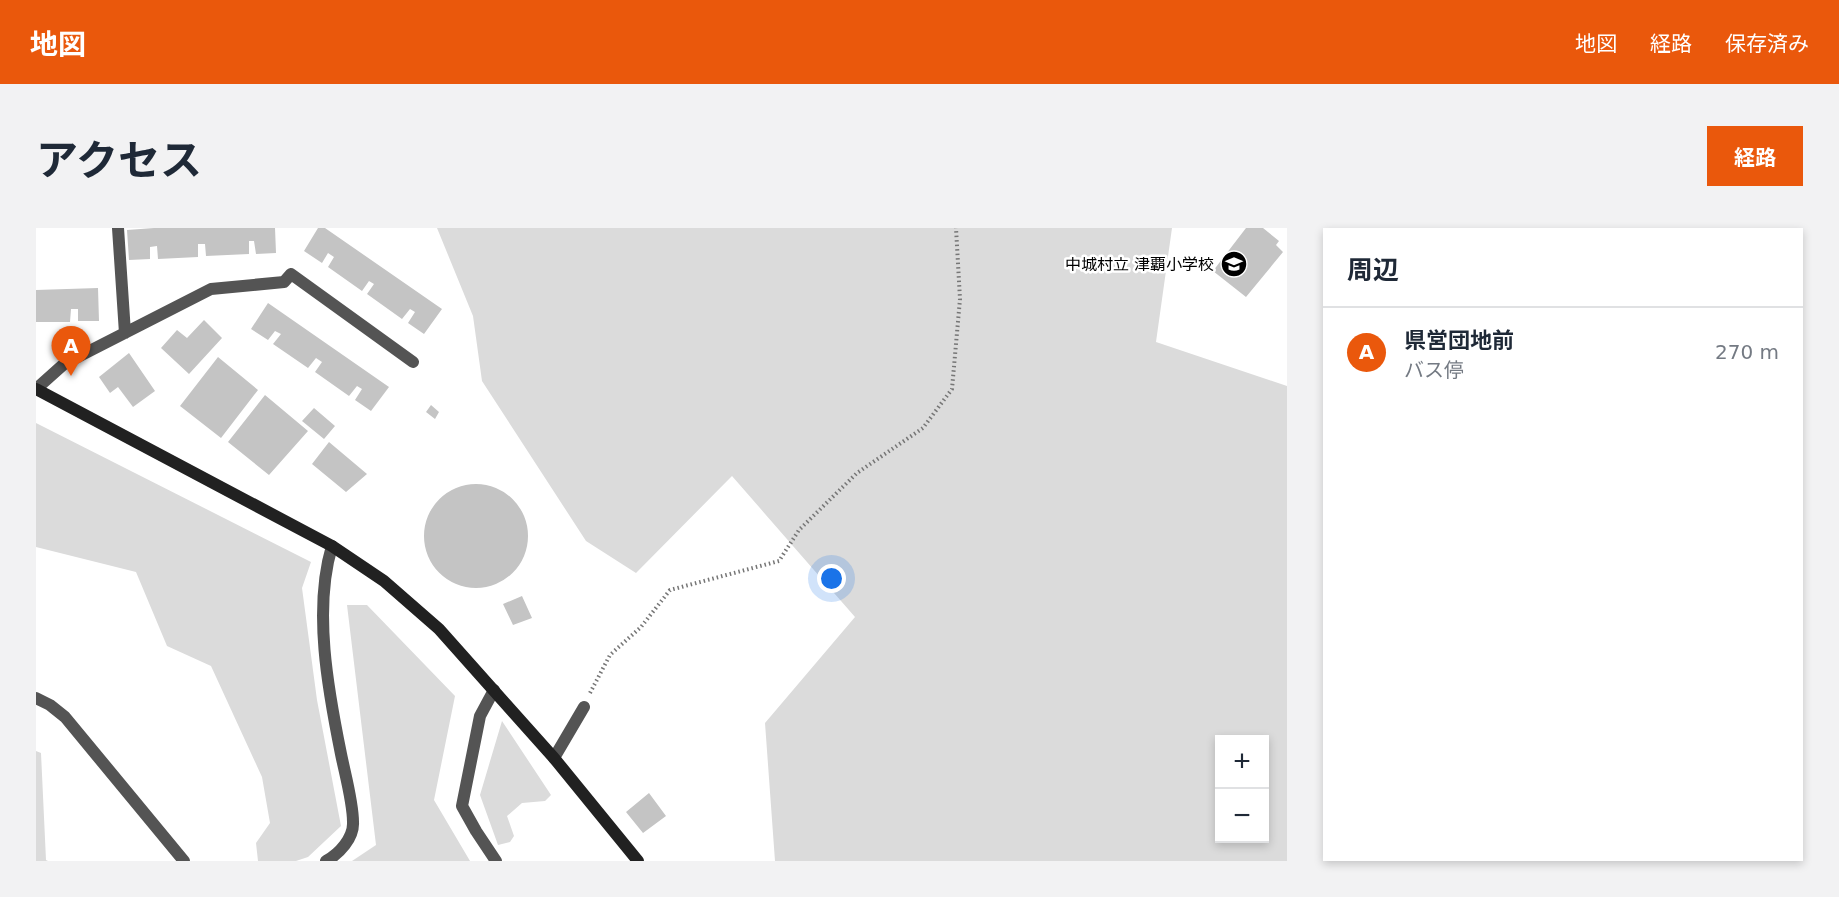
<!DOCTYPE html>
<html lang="ja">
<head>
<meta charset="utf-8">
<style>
	:root { --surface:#fff; --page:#f2f2f3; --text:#1f2937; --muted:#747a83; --line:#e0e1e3; --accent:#ea580c }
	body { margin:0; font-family:"DejaVu Sans","Noto Sans JP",sans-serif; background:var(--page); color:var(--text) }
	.controls { position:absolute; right:18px; bottom:18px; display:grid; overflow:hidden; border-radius:0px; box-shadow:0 3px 9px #0003 }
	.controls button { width:54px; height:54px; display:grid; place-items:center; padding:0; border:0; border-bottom:2px solid var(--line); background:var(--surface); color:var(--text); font:30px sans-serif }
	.you { position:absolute; left:796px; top:351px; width:21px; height:21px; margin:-15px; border:4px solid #fff; border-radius:50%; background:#1a73e8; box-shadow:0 0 0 9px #1a73e833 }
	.badge { display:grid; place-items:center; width:39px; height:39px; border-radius:50%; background:var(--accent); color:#fff; font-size:20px; font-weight:700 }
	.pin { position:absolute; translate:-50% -50px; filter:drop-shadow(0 2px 3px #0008) }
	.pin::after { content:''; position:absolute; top:32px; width:21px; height:18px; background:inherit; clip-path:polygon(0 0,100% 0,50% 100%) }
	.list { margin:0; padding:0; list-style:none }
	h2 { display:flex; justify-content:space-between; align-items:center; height:78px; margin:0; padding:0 24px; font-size:26px }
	h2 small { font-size:20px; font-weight:400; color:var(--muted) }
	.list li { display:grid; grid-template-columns:39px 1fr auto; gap:18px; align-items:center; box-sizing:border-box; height:90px; padding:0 24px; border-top:2px solid var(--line) }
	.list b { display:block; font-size:22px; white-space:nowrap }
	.list p { margin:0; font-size:20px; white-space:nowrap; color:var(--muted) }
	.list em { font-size:20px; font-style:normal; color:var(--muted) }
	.map { position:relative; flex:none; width:1251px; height:633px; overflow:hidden; border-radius:0px }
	header { display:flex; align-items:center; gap:36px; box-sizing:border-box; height:84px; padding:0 30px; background:var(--accent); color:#fff }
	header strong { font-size:28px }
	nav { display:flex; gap:33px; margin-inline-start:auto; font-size:21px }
	.intro { display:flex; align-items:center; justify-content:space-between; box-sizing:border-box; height:144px; padding:0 36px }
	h1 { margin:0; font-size:42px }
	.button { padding:15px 27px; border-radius:0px; background:var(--accent); color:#fff; font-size:21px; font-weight:700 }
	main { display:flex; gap:36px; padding:0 36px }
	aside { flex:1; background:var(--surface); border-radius:0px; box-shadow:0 3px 9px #0003 }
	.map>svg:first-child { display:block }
	.green { fill:#dbdbdb; fill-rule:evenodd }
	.building { fill:#c4c4c4 }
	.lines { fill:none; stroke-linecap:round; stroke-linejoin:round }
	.path { stroke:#767676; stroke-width:4; stroke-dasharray:1.5 3; stroke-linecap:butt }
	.street { stroke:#545454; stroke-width:12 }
	.secondary { stroke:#212121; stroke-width:12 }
	.labels { text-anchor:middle; stroke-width:5; stroke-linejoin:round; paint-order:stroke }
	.poi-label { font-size:16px; fill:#000; stroke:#fff; text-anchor:end }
</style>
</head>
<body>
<header>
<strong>地図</strong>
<nav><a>地図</a><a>経路</a><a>保存済み</a></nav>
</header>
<div class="intro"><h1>アクセス</h1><a class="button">経路</a></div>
<main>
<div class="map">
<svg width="1251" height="633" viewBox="0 0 1251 633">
	<rect width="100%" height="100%" fill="#fff"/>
	<path class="green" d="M401,0H1136L1120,114L1251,158V633H739L729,495L819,389L696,248L600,345L550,313L446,153L437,88ZM1184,512H1228V610H1184Z
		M0,195L275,334L266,360L281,472L305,598L272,629L260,633H222L220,615L234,595L226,549L175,438L131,418L100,344L0,319Z
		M311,377H331L419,468L398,572L434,633H316L340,617Z
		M466,493L515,567L509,573L486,575L471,588L478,608L474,614L462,617L444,567Z
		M0,523L5,525L10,632L12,633H0Z"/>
	<path class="building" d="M118,0H239L240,25L220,26L218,13H213V26L170,28L169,16H162V29L122,31L121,18L114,19V31L93,32L91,2Z
		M282,0H289L406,81L388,106L372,95L379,84L374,81L366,91L331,66L338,56L333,53L326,63L292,39L298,29L292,25L286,35L268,23Z
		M1210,0H1227L1243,13L1240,17L1247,24L1210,69L1177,43Z
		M62,60L63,93H42V81H35L34,94H0V62Z
		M232,75L353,159L335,183L319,172L326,161L321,158L313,168L279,144L286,134L280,130L272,140L237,116L245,106L239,103L232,112L215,101Z
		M168,92L186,110L153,146L125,120L141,102L151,110Z
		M93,125L119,163L97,179L82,159L74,165L63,149Z
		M182,129L222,162L185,210L144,178Z
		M229,167L272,203L233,247L192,214Z
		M395,177L403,184L399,191L390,184Z
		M278,180L299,198L288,211L266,193Z
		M293,214L331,246L310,264L276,236Z
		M388 308a52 52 0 1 1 104 0a52 52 0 1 1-104 0Z
		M486,368L496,390L477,397L467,376Z
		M613,565L630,588L607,605L590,584Z"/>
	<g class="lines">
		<path class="path" d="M554,465L574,427L605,399L634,362L743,333L763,302L821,245L887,200L916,161L924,71L920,0"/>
		<path class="street" d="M82,0L89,105
			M0,161L28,136L175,61L248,54L255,46L377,134
			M458,462L444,488L426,578L440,603L460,633
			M0,470L14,477L29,489L148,633
			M518,530L548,479
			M290,633C303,626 318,610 317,594C317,574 309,546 305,526C292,462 277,381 296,318"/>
		<path class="secondary" d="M0,161L296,318L348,353L403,401L518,530L602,633"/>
	</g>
	<defs>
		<symbol id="school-disc" viewBox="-11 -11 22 22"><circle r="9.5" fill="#000" stroke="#fff"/><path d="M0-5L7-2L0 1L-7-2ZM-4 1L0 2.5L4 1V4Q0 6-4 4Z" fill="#fff"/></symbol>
	</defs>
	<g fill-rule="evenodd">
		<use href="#school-disc" x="1183" y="21" width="30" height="30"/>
	</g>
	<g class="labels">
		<g class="poi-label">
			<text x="1178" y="42">中城村立 津覇小学校</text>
		</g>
	</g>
</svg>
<div class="controls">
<button>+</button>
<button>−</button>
</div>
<div class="you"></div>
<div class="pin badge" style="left:35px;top:148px">A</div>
</div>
<aside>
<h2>周辺<small></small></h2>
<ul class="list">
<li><span class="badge">A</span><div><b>県営団地前</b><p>バス停</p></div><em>270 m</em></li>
</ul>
</aside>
</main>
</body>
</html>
